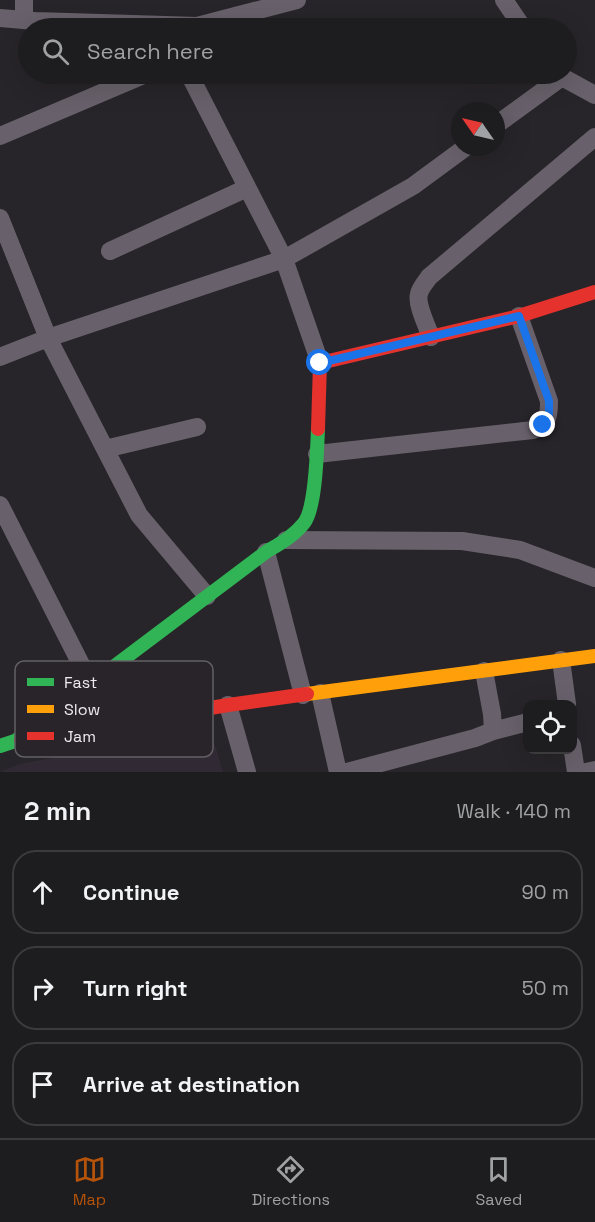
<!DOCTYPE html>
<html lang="en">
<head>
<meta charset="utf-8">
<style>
	:root { --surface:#1d1c1f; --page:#2a292c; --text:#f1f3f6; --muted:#a0a1a4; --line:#3b3a3d; --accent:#b45309 }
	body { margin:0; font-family:"Space Grotesk",sans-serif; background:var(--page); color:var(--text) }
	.controls { position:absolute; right:18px; bottom:18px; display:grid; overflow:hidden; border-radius:12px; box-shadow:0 6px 24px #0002 }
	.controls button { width:54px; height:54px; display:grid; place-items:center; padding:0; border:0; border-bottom:2px solid var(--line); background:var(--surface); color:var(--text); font:30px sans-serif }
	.compass { position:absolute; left:451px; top:102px; width:54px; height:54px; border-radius:50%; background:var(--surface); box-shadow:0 6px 24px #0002; rotate:304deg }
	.stop { position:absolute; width:18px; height:18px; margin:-14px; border:4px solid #1a73e8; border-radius:50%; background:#fff }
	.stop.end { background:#1a73e8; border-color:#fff; box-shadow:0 2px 6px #0008 }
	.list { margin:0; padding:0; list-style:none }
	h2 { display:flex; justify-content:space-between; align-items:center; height:78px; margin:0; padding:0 24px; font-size:26px }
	h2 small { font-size:20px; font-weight:400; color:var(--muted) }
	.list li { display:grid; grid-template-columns:39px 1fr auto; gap:18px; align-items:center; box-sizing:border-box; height:84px; margin:0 12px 12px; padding:0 12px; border:2px solid var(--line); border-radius:24px }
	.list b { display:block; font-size:22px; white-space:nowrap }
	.list em { font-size:20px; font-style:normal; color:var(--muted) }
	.icon { flex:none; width:33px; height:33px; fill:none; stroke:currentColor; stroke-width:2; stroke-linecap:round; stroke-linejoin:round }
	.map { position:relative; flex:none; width:595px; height:772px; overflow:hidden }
	.search { position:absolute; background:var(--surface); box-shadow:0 6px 24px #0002; left:18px; right:18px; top:18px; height:66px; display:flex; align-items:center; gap:15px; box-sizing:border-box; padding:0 21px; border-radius:33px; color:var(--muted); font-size:22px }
	.sheet { height:366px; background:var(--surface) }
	nav { display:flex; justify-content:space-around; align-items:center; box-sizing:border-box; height:84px; border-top:2px solid var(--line); background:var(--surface); font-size:16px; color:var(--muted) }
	nav a { display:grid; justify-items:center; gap:3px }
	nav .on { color:var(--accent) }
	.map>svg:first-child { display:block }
	.built { fill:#312a34 }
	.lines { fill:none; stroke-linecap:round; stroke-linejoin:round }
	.street { stroke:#68616b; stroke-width:18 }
	.fast { stroke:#30b455; stroke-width:14 }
	.slow { stroke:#ff9f0a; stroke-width:14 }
	.jam { stroke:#e5322d; stroke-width:14 }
	.route { stroke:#1a73e8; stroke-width:8 }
	.key { fill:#28242a; stroke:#636065; stroke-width:1.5 }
	.key-label { font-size:16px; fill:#eeebf0 }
</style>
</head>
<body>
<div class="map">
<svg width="595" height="772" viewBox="0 0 595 772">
	<rect width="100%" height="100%" fill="#272529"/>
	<path class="built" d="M210,728L223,772H0L20,764Z"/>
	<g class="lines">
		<path class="street" d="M24,0V20
			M504,0L523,28
			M0,18L35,21L197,26L297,0
			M189,74L284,259L320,363
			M496,125L562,77L595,95
			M0,136L146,74
			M0,218L48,338L139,515L207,596
			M110,251L247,188
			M431,337C427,326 416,304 419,294C420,288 426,282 429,277L595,137
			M0,357L48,338L284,259L413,186L466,147
			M105,449L197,427
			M317,454L533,430C548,423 549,418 549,401L519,316
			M0,505L91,684
			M286,540L462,541L520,550L595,578
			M266,552L303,695
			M561,660L567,704
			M484,671L492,714L493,731
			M320,693L338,772
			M228,705L247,772
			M572,745L576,772
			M347,772L475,738L493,731L528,722
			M586,772L595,770"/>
		<path class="fast" d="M0,746L15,741L266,552C279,544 294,536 304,523C316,508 317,449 318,429"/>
		<path class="slow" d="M307,694L595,656"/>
		<path class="jam" d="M318,429L320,363L519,316L595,292
			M21,740L228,705L307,694"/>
	</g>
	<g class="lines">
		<path class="route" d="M320,363L519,316L549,401V415L543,425"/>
	</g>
	<rect x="15" y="661" width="198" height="96" rx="9" class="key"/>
	<rect x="27" y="678" width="27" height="8" fill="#30b455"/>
	<rect x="27" y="705" width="27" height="8" fill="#ff9f0a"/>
	<rect x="27" y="732" width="27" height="8" fill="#e5322d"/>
	<g class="key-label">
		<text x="64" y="688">Fast</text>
		<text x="64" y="715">Slow</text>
		<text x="64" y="742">Jam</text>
	</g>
</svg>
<div class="controls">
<button><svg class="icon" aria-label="locate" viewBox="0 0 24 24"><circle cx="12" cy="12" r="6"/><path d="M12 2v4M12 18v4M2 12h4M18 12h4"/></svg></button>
</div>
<svg class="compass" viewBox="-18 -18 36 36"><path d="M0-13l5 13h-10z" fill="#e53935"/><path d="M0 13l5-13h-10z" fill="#a0a1a4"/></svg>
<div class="stop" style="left:320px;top:363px"></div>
<div class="stop end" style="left:543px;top:425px"></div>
<div class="search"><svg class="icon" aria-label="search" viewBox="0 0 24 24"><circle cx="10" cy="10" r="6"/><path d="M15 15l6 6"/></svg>Search here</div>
</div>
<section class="sheet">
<h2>2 min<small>Walk · 140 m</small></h2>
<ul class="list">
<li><svg class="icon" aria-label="ahead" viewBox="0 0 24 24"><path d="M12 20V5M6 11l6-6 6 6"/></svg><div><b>Continue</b></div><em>90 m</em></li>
<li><svg class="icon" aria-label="right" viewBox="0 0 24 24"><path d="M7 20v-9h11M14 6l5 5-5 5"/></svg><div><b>Turn right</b></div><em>50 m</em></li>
<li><svg class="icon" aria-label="arrive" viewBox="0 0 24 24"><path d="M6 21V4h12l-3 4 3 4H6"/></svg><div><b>Arrive at destination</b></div></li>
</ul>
</section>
<nav>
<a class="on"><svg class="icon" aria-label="map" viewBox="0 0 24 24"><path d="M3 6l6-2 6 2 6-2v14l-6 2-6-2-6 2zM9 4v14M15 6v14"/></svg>Map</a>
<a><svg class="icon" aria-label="directions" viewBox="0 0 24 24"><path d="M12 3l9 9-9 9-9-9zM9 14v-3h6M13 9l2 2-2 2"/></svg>Directions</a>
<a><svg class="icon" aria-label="saved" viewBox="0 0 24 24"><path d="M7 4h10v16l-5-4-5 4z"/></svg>Saved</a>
</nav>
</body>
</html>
